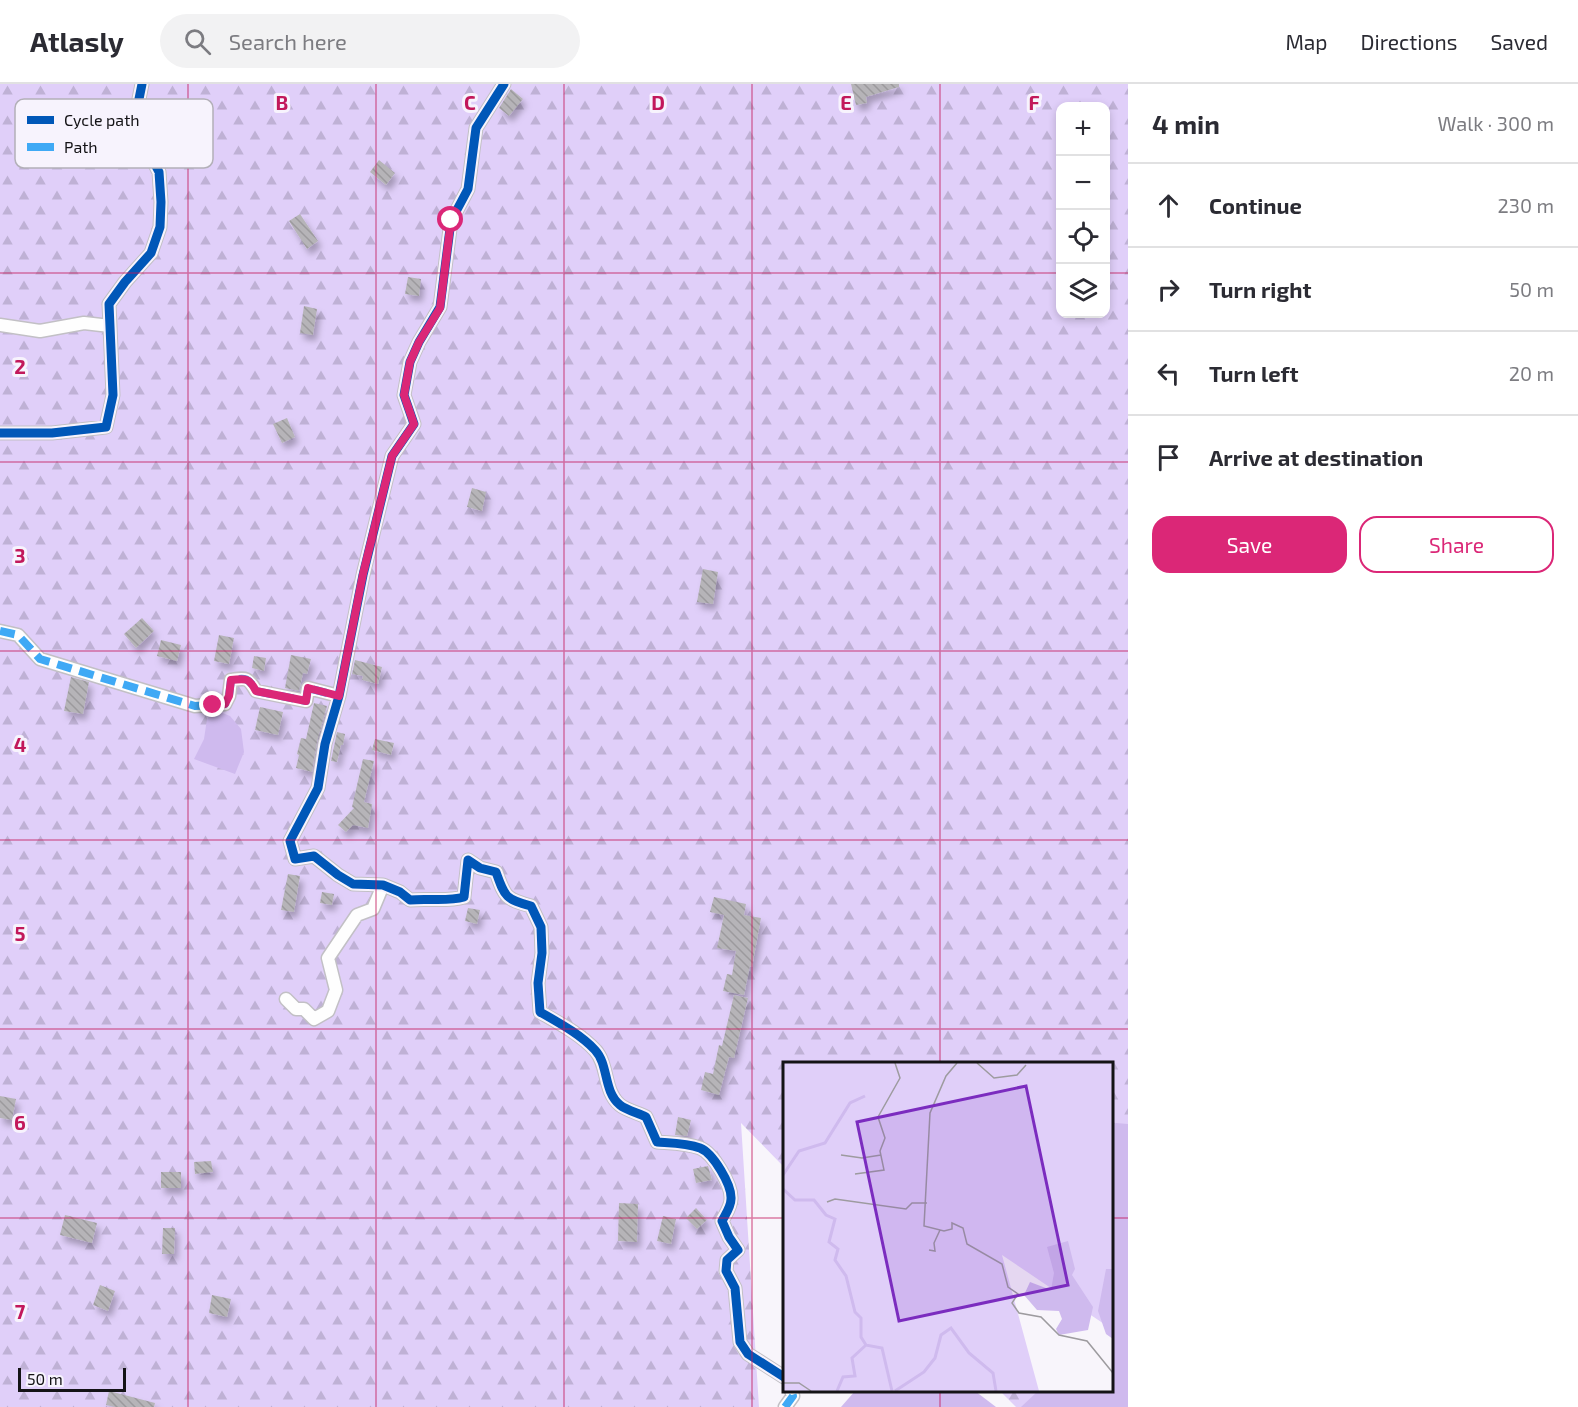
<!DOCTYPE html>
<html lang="en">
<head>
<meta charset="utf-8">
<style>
	:root { --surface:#fff; --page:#f2f2f3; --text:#2b2b33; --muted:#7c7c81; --line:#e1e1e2; --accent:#db2777 }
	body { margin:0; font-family:"Exo 2",sans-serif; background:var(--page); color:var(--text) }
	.controls { position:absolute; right:18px; top:18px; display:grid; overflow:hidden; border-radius:12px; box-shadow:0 3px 9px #0003 }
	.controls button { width:54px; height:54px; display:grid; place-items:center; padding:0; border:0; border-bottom:2px solid var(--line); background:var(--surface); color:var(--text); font:30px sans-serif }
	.scale { position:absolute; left:18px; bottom:15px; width:108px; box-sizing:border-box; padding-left:6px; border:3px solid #141316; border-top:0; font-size:16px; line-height:21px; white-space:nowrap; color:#141316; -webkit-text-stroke:4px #f7f3fd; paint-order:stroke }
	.stop { position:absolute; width:18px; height:18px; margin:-14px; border:4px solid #db2777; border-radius:50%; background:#fff }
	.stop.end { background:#db2777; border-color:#fff; box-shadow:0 2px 6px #0008 }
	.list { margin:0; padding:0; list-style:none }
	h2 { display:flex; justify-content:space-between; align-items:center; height:78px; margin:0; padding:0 24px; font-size:26px }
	h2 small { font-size:20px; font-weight:400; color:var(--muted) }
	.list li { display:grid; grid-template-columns:39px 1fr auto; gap:18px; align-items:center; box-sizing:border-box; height:84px; padding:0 24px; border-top:2px solid var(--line) }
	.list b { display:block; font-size:22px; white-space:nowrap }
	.list em { font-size:20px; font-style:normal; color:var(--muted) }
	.actions { display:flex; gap:12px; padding:18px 24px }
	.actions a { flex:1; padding:14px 0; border:2px solid var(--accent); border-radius:18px; text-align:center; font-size:21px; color:var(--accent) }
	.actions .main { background:var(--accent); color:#fff }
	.icon { flex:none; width:33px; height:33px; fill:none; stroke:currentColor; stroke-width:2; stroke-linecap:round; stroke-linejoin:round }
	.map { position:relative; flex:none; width:1128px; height:1323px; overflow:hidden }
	header { display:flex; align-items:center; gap:36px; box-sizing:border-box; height:84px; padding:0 30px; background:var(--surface); border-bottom:2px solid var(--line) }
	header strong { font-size:28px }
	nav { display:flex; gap:33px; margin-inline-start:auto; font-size:21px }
	.search { width:420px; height:54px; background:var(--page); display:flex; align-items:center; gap:15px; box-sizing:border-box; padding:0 21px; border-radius:33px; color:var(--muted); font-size:22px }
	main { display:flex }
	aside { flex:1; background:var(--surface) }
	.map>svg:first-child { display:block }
	.forest { fill:url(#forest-firs); fill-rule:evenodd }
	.water { fill:#cfbaee }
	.building { fill:url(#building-back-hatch); filter:url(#shadow) }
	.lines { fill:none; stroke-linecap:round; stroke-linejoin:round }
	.street-casing { stroke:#c2c0c5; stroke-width:15 }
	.street { stroke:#fefefe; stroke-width:12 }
	.quiet { stroke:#3fa9f5; stroke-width:8; stroke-dasharray:15 8; stroke-linecap:butt }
	.cycleway-casing { stroke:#f7f3fd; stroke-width:13 }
	.cycleway { stroke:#0057b8; stroke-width:9 }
	.route { stroke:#db2777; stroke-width:8 }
	.grid { fill:none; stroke:#c2185b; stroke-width:1.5; stroke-opacity:0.55 }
	.inset-river { fill:none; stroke:#cfbaee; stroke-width:3 }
	.inset-road { fill:none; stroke:#9d9b9f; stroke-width:1.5 }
	.view { fill:#7b2cbf; fill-opacity:0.15; stroke:#7b2cbf; stroke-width:3 }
	.inset-edge { fill:none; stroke:#141316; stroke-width:3 }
	.key { fill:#f7f3fd; stroke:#b3b0b8; stroke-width:1.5 }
	.key-label { font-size:16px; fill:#141316 }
	.grid-label { font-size:20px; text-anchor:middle; font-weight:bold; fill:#c2185b; stroke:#f7f3fd; stroke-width:6; stroke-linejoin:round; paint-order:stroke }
</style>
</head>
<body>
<header>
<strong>Atlasly</strong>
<div class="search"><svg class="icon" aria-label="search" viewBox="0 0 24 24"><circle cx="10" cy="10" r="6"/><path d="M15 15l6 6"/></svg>Search here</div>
<nav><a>Map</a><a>Directions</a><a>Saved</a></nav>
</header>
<main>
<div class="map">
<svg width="1128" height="1323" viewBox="0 0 1128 1323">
	<defs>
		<pattern id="forest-firs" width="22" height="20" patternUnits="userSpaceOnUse" patternTransform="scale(1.5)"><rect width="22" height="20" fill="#e0cff9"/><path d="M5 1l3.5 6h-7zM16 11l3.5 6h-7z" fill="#bfb1d5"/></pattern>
		<pattern id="building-back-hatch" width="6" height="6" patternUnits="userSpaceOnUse" patternTransform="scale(1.5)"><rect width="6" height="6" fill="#b6b4b8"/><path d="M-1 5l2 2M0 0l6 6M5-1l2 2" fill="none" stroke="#9c9a9d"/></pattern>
		<filter id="shadow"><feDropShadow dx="3.5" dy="6" stdDeviation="3" flood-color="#0004"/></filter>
	</defs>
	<rect width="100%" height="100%" fill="#f8f5fb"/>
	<path class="forest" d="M0,0H1128V1323H1016L1000,1307L1112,1306V980H784V1083L741,1039L759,1323H0ZM1060,22H1106V230H1060Z"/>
	<path class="water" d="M215,626L230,632L241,645L244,668L235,690L194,675L204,655L207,635Z
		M1116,1039L1128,1040V1323H1021L1038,1307L1112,1306V1041Z
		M855,1307H975L996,1323H841Z"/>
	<path class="building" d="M851,0H899V3L866,13L867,19L856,21Z
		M511,5L523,15L509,32L499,24Z
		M379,76L395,89L386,101L370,88Z
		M300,130L318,157L307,165L289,137Z
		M408,193L421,195L419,212L405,210Z
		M304,222L317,225L313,251L300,249Z
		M287,334L295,353L282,359L273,340Z
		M472,404L486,408L482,427L467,423Z
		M703,485L718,488L713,520L697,518Z
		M142,534L154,547L136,564L124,550Z
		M219,551L234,554L229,580L214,577Z
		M161,556L181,561L177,577L157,572Z
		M291,571L311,575L307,590L303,589L299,607L285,604Z
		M254,572L266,574L264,587L252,584Z
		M355,576L382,583L378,600L362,596L363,592L352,590Z
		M71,593L89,598L83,630L64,627Z
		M314,619L327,622L317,658L312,688L296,684L299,671L297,670L301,654L306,655Z
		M260,623L283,628L278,651L255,646Z
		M337,648L345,650L343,661H341L337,678L331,677Z
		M375,655L394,659L391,671L372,666Z
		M363,675L374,677L364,718L372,720L368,744L353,741L346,748L338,741L354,724L352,723Z
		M288,790L300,792L294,828L281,826Z
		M322,808L334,810L332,821L320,819Z
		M714,813L746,820L744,831L761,834L752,883L750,882L744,911L723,907L727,890L732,891L736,867L717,864L724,831L710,828Z
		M468,824L480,826L477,840L465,837Z
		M734,911L748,914L734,974L729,973L719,1011L701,1006L705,988L713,990L719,961L722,962Z
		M0,1012L16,1015L12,1036L0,1034Z
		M678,1033L691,1036L687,1052L675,1051Z
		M211,1077L213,1088L195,1090L194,1078Z
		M708,1082L712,1096L696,1099L693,1085Z
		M161,1088H181V1104H161Z
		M619,1119L638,1120L637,1158L618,1157Z
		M696,1124L707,1136L697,1145L686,1134Z
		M65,1131L97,1139L92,1159L60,1151Z
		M663,1132L676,1135L671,1160L657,1157Z
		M163,1144H175L174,1170H162Z
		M100,1201L115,1207L108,1227L93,1221Z
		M212,1211L231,1215L227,1233L209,1229Z
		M109,1307L155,1319L154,1323H115L106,1321Z"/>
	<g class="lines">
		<defs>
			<path id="street" d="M504,0L476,44L468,105L451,137L440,223L419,258L410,278L404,311L414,340L392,372L363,491L339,612L325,660L318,704L290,757L295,775L314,772L338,791L353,800L383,801L400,808L410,816C428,814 447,818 464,813L468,776L480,784L496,788C505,813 505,815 531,822L541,843L542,869L538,899L540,928C559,939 580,950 595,966C609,981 603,1007 620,1021C626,1026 638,1029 646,1033L657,1058C671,1059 687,1059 700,1064C713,1069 732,1101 731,1115C731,1123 725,1131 722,1137L729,1153L738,1166L727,1176L726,1187L735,1204L740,1258L748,1270L784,1293
				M0,241L40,247L84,239L110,242
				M0,349H52L106,343L113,311L109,220L125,198L151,169L160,143L161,118L159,88L147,65V51L140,32L139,15L142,0
				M0,547L18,551L40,575L195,622L225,620L229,612L231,596C246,594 248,593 256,607L306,617L308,604L339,612
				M286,915L296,925H304L314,935L328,927L336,906L328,874L357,831L373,825L383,801
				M785,1323L793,1312L791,1306"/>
		</defs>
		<use href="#street" class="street-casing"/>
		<use href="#street" class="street"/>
		<path class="quiet" d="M0,547L18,551L40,575L195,622L225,620L229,612L231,596C246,594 248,593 256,607L306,617L308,604L339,612
			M785,1323L793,1312L791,1306"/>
		<defs>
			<path id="cycleway" d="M504,0L476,44L468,105L451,137L440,223L419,258L410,278L404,311L414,340L392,372L363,491L339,612L325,660L318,704L290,757L295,775L314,772L338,791L353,800L383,801L400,808L410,816C428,814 447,818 464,813L468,776L480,784L496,788C505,813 505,815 531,822L541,843L542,869L538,899L540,928C559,939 580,950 595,966C609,981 603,1007 620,1021C626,1026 638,1029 646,1033L657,1058C671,1059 687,1059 700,1064C713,1069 732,1101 731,1115C731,1123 725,1131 722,1137L729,1153L738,1166L727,1176L726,1187L735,1204L740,1258L748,1270L784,1293
				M0,349H52L106,343L113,311L109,220L125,198L151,169L160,143L161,118L159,88L147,65V51L140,32L139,15L142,0"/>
		</defs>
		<use href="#cycleway" class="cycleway-casing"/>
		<use href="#cycleway" class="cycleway"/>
	</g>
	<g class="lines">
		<path class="route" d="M213,621L225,620L229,612L231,596C246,594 249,594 256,607L306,617L308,604L339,612L363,490L392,372L414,340L404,311L410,278L419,258L440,224L451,136"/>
	</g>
	<path class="grid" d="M188,0V1323M376,0V1323M564,0V1323M752,0V1323M940,0V980M0,189H1060M1106,189H1128M0,378H1128M0,567H1128M0,756H1128M0,945H1128M0,1134H784M1112,1134H1128M940,1306V1323"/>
	<g transform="translate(783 978)">
		<rect width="330" height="330" fill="#f8f5fb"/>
		<path d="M0,1H330V268L219,193L256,329H0Z" fill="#e0cff9"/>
		<path d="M285,179L292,207L289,213L310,245L305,268L276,273L273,267L279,257L276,249L254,248L241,233L247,220L268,228L271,211L264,185ZM323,207H330V277L323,272L315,249Z" fill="#cfbaee"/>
		<path class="inset-river" d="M0,113L16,89L42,81L67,41L82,34M0,127L12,138H31L43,153L52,157L46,180L55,187L52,198L63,214L72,250L78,256V275L83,283M54,329L60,315L72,314L69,296L83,283L99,286L109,329M112,329L141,310L152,296L158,273L168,266L186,291L210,311L213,329"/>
		<path class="inset-road" d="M174,1L163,14L147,51L141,164L161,169L169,167V161L180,166L184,182L219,202L225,225L235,232L229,241L236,251L258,255L276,273L304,279L330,311M194,1L211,16L234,13L243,3M58,93L79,96L98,93M72,112L101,108L97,89L102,76L95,55L117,16L112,1M44,140L52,137L123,147L129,141H144M146,188L152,189L151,181L157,168M0,321H16L28,329"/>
		<path class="view" d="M243,24L285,223L116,259L74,60Z"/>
		<rect width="330" height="330" class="inset-edge"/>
	</g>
	<rect x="15" y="15" width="198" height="69" rx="9" class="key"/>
	<rect x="27" y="32" width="27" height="8" fill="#0057b8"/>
	<rect x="27" y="59" width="27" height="8" fill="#3fa9f5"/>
	<g class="key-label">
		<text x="64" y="42">Cycle path</text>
		<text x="64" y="69">Path</text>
	</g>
	<g class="grid-label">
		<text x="282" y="26">B</text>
		<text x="470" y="26">C</text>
		<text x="658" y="26">D</text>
		<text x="846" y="26">E</text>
		<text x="1034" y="26">F</text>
		<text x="20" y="290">2</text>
		<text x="20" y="479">3</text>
		<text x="20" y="668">4</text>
		<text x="20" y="857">5</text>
		<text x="20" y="1046">6</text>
		<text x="20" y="1235">7</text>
	</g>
</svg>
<div class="controls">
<button>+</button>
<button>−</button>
<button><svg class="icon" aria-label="locate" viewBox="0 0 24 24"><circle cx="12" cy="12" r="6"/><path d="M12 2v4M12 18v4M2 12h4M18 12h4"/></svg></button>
<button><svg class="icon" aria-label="layers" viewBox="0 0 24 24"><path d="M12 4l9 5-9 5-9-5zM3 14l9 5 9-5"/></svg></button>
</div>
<div class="scale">50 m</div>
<div class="stop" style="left:451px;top:136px"></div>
<div class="stop end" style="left:213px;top:621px"></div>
</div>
<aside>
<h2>4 min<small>Walk · 300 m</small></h2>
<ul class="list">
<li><svg class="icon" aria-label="ahead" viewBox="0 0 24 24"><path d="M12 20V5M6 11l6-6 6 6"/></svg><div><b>Continue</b></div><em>230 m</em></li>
<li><svg class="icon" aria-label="right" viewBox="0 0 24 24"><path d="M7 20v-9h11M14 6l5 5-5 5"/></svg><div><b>Turn right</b></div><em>50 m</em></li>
<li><svg class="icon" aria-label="left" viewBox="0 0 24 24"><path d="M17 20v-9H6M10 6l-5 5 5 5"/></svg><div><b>Turn left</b></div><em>20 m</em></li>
<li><svg class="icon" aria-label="arrive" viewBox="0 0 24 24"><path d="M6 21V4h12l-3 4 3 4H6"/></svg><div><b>Arrive at destination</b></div></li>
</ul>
<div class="actions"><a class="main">Save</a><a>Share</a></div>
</aside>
</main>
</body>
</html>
